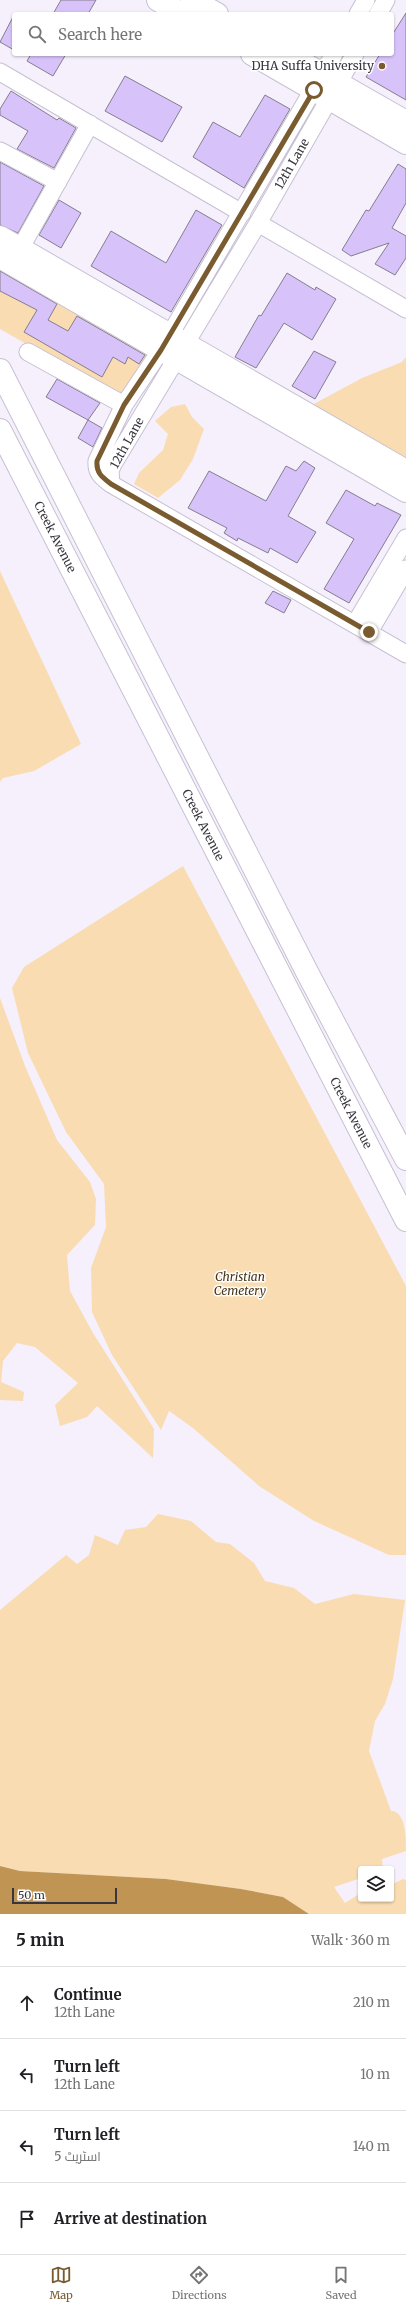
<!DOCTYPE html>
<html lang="en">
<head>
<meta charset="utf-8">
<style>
	:root { --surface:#fff; --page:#f6f6f6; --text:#202124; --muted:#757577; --line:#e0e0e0; --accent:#795b2f }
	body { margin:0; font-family:Merriweather,Cairo,serif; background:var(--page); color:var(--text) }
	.controls { position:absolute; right:12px; bottom:12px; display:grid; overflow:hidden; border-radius:4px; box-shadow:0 1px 3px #0004 }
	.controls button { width:36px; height:36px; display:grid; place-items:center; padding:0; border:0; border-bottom:1px solid var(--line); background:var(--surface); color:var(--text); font:20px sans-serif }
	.scale { position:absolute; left:12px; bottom:10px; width:105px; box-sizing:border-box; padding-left:4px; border:2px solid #39363e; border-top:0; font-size:11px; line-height:14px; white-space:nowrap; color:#39363e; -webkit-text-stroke:3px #fff; paint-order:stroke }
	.stop { position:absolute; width:12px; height:12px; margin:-9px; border:3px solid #795b2f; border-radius:50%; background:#fff }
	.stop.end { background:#795b2f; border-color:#fff; box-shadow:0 1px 4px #0008 }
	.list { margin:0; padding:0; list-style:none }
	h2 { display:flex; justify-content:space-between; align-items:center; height:52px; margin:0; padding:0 16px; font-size:17px }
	h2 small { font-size:13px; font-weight:400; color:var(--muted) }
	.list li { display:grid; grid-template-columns:26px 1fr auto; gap:12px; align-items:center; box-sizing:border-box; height:72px; padding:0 16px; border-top:1px solid var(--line) }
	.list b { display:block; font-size:15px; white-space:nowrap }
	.list p { margin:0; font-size:13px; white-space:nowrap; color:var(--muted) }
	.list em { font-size:13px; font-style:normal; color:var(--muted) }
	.icon { flex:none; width:22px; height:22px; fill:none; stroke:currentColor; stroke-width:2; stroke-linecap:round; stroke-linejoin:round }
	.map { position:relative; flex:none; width:406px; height:1914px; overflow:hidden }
	.search { position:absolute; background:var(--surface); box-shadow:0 1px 3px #0004; left:12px; right:12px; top:12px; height:44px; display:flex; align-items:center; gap:10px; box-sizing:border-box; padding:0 14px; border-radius:4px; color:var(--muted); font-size:15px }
	.sheet { height:340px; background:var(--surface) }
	nav { display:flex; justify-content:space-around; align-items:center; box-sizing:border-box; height:56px; border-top:1px solid var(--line); background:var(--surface); font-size:11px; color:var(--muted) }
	nav a { display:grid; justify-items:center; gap:2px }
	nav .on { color:var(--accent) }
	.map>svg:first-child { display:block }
	.green { fill:#f9dcb2 }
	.water { fill:#c09554 }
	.building { fill:#d7c2f9; stroke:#847e8f }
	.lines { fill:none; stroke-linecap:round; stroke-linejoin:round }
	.street-casing { stroke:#c7c0d3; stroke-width:19 }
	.secondary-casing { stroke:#c7c0d3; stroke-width:24 }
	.primary-casing { stroke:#c7c0d3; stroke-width:24 }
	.street { stroke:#fff; stroke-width:17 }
	.secondary { stroke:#fff; stroke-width:22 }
	.primary { stroke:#fff; stroke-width:22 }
	.route { stroke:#795b2f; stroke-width:5 }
	.poi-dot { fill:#795b2f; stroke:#fff; stroke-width:1.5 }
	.labels { text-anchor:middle; stroke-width:3; stroke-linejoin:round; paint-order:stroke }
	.poi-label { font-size:12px; fill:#39363e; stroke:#fff; text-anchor:end }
	.street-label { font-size:12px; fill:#39363e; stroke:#fff }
	.park-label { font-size:12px; font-style:italic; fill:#473417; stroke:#fff }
</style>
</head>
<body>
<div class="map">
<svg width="406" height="1914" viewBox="0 0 406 1914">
	<rect width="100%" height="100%" fill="#f5f0fc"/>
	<path class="green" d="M0,260L154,349L124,399L0,329Z
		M406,357V462L312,405L362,378L402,362Z
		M185,404L192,417L204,429L193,459L180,480L158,498L134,484L139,473L163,450L168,434L155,421L171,407Z
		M0,571L81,744L34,771L3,778L0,782Z
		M183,866L406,1286V1555H389L314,1521L259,1486L193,1428L169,1411L161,1430L112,1355L92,1312L91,1268L106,1227L104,1184L66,1132L28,1053L12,988L24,967Z
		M0,998L25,1066L57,1140L90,1182L96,1199L95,1225L67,1255L70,1291L93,1333L154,1429L153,1458L97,1406L87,1417L60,1426L55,1405L78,1383L35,1347L17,1343L3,1361L1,1382L24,1392L23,1401L0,1400Z
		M158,1514L191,1521L216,1542L230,1544L254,1563L265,1581L294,1588L315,1604L354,1594L405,1600L393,1679L385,1704L375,1721L369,1751L391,1811C406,1811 406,1838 406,1851L382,1859L383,1869H361V1878L334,1887L345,1903L361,1893V1899H391V1885L403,1879L406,1880V1914H309L283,1897L241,1889L166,1879L20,1871L0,1866V1610L66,1555L77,1564L89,1555L95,1535L118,1545L125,1530L146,1527Z"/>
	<path class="water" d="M0,1866L20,1871L166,1879L241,1889L283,1897L309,1914H0Z"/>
	<path class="building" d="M61,0H96L88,14H53Z
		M406,13V100L366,77L380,54H392V35Z
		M14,15V50L0,42Z
		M31,54H66L53,76L27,61Z
		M125,76L182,107L162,142L105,111Z
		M11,91L57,120L59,118L76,128L54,168L17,149L28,131L0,115V109Z
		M265,95L290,109L244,188L193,157L213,122L240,137Z
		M0,162L44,186L18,233L0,225Z
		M398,164L406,169V203L392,228L406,236V258L395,275L375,264L389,243L351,256L342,250L366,210L369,211Z
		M59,200L81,213L61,248L39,235Z
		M196,210L222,225L171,312L91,266L111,231L166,263Z
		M0,271L57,304L48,320L68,331L77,316L145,355L139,364L128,357L125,364L113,357L102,377L24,332L37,310L0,291Z
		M287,273L315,290L316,287L336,299L312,340L284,323L256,368L235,357L259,315L261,316Z
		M314,351L336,362L315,399L292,386Z
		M57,379L100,403L88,420L46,397Z
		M88,420L102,428L93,447L78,438Z
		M304,461L315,468L288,516L316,532L297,563L270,548L268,553L238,538L237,541L224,533L227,528L188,508L209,471L266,501L286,466L296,471Z
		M346,490L375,506L377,503L401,515L349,603L324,589L354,539L326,523Z
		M273,591L291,600L284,613L265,603Z"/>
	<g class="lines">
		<defs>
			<path id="street" d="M358,14L366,0
				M378,14L386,0
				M334,54L161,350L124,405L97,461C96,473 102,477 111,484L406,654
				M0,72L242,213
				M0,151L58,182
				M258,223L406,309
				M20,249L90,124
				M28,352L124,405
				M111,484L110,471L113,464L258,223L355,54
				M355,624L406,538
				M369,632L406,569"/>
			<path id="secondary" d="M158,0L182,14
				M192,0L217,14
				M252,54L406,143
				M287,54L406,122
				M0,237L406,471
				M0,257L406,491"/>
			<path id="primary" d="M0,370L307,972L406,1159
				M0,430L406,1220"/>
		</defs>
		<use href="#street" class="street-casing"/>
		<use href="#secondary" class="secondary-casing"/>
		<use href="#primary" class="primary-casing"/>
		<use href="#street" class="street"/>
		<use href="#secondary" class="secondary"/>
		<use href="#primary" class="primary"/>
	</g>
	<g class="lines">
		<path class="route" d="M314,90L161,350L124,405L97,461C96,473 102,477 111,484L369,632"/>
	</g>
	<circle class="poi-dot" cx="382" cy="66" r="4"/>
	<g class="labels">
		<g class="poi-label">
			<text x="374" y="70">DHA Suffa University</text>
		</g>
		<g class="street-label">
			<text transform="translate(292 164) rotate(-60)" y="4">12th Lane</text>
			<text transform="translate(127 443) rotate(-61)" y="4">12th Lane</text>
			<text transform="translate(55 537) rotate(63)" y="4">Creek Avenue</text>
			<text transform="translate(203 825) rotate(63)" y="4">Creek Avenue</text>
			<text transform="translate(351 1113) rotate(63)" y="4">Creek Avenue</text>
		</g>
		<g class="park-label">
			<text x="240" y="1281">Christian<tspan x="240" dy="14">Cemetery</tspan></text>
		</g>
	</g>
</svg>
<div class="controls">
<button><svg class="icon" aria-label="layers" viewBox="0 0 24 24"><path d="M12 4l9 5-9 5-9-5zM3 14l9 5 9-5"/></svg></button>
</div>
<div class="scale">50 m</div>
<div class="stop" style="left:314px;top:90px"></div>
<div class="stop end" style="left:369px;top:632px"></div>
<div class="search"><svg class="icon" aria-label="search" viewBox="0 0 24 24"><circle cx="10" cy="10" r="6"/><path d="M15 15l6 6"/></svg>Search here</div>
</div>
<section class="sheet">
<h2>5 min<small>Walk · 360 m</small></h2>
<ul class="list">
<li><svg class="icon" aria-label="ahead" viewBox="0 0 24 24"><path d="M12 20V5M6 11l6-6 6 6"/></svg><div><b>Continue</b><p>12th Lane</p></div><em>210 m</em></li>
<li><svg class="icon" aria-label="left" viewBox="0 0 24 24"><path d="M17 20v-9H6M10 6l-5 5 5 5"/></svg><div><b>Turn left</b><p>12th Lane</p></div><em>10 m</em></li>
<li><svg class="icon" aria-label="left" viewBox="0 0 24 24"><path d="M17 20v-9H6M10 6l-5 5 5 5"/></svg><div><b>Turn left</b><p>اسٹریٹ 5</p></div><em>140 m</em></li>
<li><svg class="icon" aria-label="arrive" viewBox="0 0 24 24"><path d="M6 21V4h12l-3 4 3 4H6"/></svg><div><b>Arrive at destination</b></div></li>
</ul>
</section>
<nav>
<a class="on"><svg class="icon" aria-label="map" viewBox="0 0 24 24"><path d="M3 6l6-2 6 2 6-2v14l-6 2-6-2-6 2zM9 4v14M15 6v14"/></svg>Map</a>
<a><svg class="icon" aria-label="directions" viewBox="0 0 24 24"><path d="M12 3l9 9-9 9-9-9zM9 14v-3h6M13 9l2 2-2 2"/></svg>Directions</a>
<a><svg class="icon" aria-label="saved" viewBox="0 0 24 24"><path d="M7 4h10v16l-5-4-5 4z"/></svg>Saved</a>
</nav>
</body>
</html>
